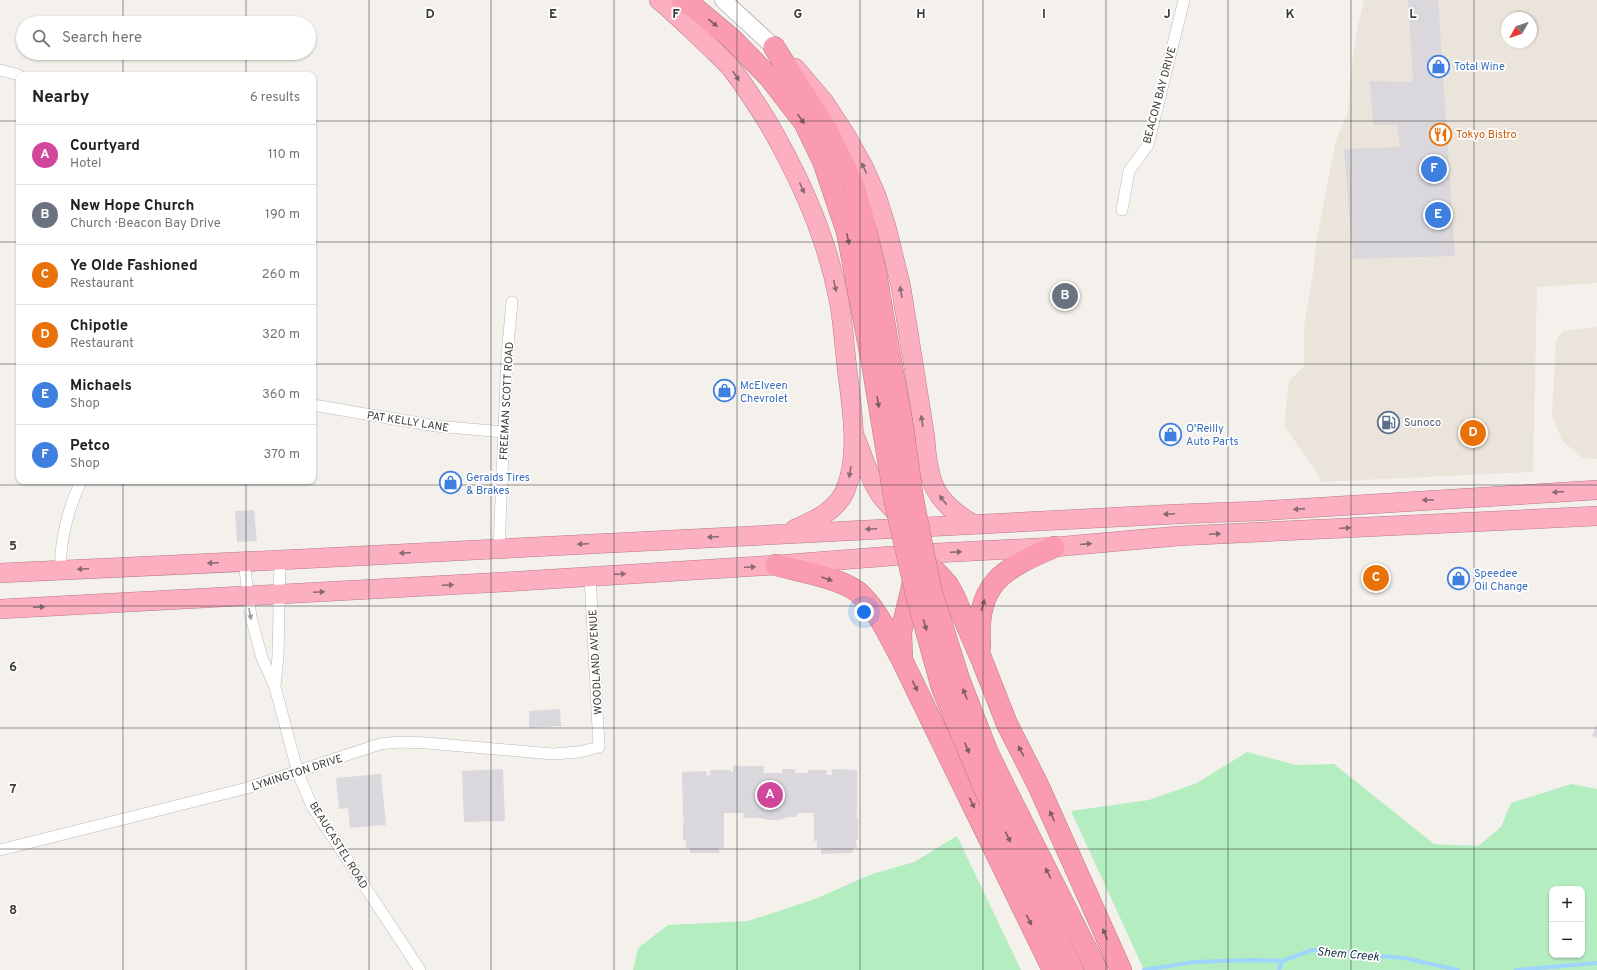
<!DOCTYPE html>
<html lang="en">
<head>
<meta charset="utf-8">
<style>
	:root { --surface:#fff; --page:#f2f2f2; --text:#202124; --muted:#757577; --line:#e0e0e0; --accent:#9f1562 }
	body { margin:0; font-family:Overpass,sans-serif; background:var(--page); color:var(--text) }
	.controls { position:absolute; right:12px; bottom:12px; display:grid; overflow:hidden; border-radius:8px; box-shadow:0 1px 3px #0004 }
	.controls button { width:36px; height:36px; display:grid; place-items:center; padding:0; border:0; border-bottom:1px solid var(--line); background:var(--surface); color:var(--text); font:20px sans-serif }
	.compass { position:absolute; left:1501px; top:12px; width:36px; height:36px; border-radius:50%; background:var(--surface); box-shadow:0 1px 3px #0004; rotate:230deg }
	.you { position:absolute; left:864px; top:612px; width:14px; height:14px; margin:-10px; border:3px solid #fff; border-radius:50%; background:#1a73e8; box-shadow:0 0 0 6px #1a73e833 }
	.badge { display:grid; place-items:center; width:26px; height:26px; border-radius:50%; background:var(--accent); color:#fff; font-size:13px; font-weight:700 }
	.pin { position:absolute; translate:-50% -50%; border:2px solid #fff; box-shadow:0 1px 4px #0006 }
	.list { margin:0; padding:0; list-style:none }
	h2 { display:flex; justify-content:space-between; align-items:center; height:52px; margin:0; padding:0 16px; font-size:17px }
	h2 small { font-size:13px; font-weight:400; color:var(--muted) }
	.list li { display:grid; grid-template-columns:26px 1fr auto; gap:12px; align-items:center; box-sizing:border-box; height:60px; padding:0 16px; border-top:1px solid var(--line) }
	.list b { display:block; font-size:15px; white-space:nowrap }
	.list p { margin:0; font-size:13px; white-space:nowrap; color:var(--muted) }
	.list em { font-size:13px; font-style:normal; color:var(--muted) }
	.icon { flex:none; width:22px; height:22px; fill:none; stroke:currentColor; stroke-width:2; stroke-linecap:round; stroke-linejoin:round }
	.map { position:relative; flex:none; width:1597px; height:970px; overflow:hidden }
	.search { position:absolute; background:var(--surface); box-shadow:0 1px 3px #0004; left:16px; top:16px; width:300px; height:44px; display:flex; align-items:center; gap:10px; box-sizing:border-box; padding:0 14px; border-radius:22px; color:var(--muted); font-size:15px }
	.panel { position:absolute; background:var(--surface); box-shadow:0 1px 3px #0004; left:16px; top:72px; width:300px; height:412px; border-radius:8px }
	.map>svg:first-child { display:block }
	.built { fill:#ebe4da; fill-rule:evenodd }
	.green { fill:#b3edc0; fill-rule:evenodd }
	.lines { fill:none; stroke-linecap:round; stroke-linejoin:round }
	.stream { stroke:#9fd4fc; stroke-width:4 }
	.building { fill:#dad8dc }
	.minor-casing { stroke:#bcb9b5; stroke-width:12 }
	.secondary-casing { stroke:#bcb9b5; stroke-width:18 }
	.trunk-casing { stroke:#b87a87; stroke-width:20 }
	.motorway-casing { stroke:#b87a87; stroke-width:22 }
	.minor { stroke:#fff; stroke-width:11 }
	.secondary { stroke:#fff; stroke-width:16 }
	.trunk { stroke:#fcafc0; stroke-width:19 }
	.motorway { stroke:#fb9bb0; stroke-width:21 }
	.motorway-bridge-casing { stroke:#b87a87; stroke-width:22; stroke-linecap:butt }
	.motorway-bridge { stroke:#fb9bb0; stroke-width:21 }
	.oneway { fill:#805d63 }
	.oneway2 { fill:#896a70 }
	.oneway3 { fill:#9e9e9c }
	.grid { fill:none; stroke:#3d3c3a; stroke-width:1; stroke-opacity:0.55 }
	.labels { text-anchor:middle; stroke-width:3.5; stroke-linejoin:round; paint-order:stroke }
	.shop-label { font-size:11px; fill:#366cbe; stroke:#fff; text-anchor:start }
	.street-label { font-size:11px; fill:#3d3c3a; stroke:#fff }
	.food-label { font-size:11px; fill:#c56008; stroke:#fff; text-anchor:start }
	.service-label { font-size:11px; fill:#4e5e75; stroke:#fff; text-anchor:start }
	.water-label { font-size:12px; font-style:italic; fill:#123044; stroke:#fff }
	.grid-label { font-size:13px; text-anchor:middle; font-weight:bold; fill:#3d3c3a; stroke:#fff; stroke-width:3.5; stroke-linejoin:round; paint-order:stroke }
</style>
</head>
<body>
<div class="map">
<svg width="1597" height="970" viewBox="0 0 1597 970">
	<rect width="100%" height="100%" fill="#f4f1ed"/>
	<path class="built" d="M1364,0H1597V283L1537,287L1533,472L1321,482L1315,469L1284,426L1289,381L1304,366V327L1313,273L1316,243L1336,140L1348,112L1351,71L1357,31ZM1507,18H1531V42H1507Z
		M1597,327V459L1583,458L1562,441L1552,415L1556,340L1563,331Z"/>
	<path class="green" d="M1247,752L1296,765L1334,764L1434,844L1478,846L1501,827L1511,803L1571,784L1597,789V970H1144L1071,811L1149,800L1197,783ZM1552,889H1582V955H1552Z
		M957,836L1021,970H633L638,948L668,925L748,921L815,899L872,874L914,862Z"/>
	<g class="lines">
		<path class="stream" d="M1144,970L1194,962L1251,960L1282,961L1312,950L1404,958L1458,970
			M1279,970L1282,961
			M1516,970L1597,963"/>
	</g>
	<path class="building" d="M1408,0H1438L1455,256L1353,259L1344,149L1400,147L1397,125H1373L1370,81L1413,82Z
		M254,510L257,541L237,542L235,511Z
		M560,709L561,726L529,728V711Z
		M1597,724V738L1592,736Z
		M733,766H764L763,773H782V769H795V773H808V770H827L826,775H832V769L857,770V815H855V817H858V840H856L857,848H853V853L821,854V848H817V841H814V813H797V817H789L780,820H770L759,818H743L744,813H724V848H719V853H690V848H686V841L683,840V821L684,820V817H683L682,772L706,771L707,776L710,775V770H731L730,772H733Z
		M503,769L505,821L464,822L462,771Z
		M381,774L386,825L350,828L348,808L339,809L336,778Z"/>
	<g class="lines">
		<defs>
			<path id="minor" d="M0,70L19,75
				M1122,210L1129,171L1148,145L1184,0
				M313,405L436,426L504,432
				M499,549L507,355L512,302
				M244,562L251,617L262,658L275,687L298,773L312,806L420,970
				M61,570C59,543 69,506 81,481
				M275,686L278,656L280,560
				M0,850L247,788L380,744L398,742L427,743L553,754L579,752L599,747L590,576"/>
			<path id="secondary" d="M723,0L774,47"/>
			<path id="trunk" d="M659,0C676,14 692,30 709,46C716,53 724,60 731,68C742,82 757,105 767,121C800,177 827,237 839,301C844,328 845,357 849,384C853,418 859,458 845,491C836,511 814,521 795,529
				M795,68L824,102L845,134L864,168L876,195L886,226L901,287L925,437C928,481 933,501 973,524
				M856,439C863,457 868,475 878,491C884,501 893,509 901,517
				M0,573L280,560L1178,514L1258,511L1597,490
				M0,609L504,582L776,565L917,554L1054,547L1178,536L1597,516"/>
			<path id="motorway" d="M682,0L696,9L732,39L770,78L804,122L823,161L847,232L872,363
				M774,47L828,132L854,186L865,226L876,273L891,362
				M917,555L938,574L948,585L954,596L981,658L1007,724L1038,785L1121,970
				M776,565C798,571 840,578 858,592C877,609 888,634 900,656
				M914,577L911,591L901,632L902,660L1053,970
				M980,647C976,583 1001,570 1054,547
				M1008,794L1097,970
				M990,802L1073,970"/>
		</defs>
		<use href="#minor" class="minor-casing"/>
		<use href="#secondary" class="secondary-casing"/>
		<use href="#trunk" class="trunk-casing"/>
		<use href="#motorway" class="motorway-casing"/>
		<use href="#minor" class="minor"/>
		<use href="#secondary" class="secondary"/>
		<use href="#trunk" class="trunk"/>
		<use href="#motorway" class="motorway"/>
		<defs>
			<path id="motorway-bridge" d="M891,362L902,422L913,499L931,590L959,679L987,751L1008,794
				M872,363L895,502L916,594L942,688L990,802"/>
		</defs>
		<use href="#motorway-bridge" class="motorway-bridge-casing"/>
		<use href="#motorway-bridge" class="motorway-bridge"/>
	</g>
	<defs><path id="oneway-solid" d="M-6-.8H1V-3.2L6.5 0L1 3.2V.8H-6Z"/></defs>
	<g class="oneway">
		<use href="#oneway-solid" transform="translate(713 23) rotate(39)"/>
		<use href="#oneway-solid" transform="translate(801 119) rotate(55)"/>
		<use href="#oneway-solid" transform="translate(848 239) rotate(78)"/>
		<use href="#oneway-solid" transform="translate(878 402) rotate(81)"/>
		<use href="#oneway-solid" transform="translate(827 579) rotate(19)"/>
		<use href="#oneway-solid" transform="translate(983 605) rotate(-74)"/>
		<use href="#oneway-solid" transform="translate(925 625) rotate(74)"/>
		<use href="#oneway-solid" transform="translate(915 686) rotate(64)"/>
		<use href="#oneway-solid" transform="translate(965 694) rotate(-112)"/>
		<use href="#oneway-solid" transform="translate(967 748) rotate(67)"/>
		<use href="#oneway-solid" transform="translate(1021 751) rotate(-117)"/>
		<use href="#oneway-solid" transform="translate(972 803) rotate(64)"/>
		<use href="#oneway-solid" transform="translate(1052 816) rotate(-114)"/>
		<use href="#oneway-solid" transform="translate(1008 837) rotate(64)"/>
		<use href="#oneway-solid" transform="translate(1048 873) rotate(-117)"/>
		<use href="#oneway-solid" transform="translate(1029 920) rotate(64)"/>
		<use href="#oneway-solid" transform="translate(1105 934) rotate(-114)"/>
	</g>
	<g class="oneway2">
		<use href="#oneway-solid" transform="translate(736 76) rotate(56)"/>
		<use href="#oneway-solid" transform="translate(864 168) rotate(-115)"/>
		<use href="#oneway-solid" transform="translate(802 188) rotate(66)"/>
		<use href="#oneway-solid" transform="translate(835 286) rotate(77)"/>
		<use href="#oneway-solid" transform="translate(901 292) rotate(-100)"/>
		<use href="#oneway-solid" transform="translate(922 421) rotate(-99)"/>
		<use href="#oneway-solid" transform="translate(850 472) rotate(99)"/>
		<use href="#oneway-solid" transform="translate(1558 492) rotate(176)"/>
		<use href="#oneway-solid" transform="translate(943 500) rotate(-127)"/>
		<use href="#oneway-solid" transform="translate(1428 500) rotate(177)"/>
		<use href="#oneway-solid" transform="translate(1299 509) rotate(176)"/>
		<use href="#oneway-solid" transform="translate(1169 514) rotate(177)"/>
		<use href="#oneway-solid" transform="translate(1345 528) rotate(-3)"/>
		<use href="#oneway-solid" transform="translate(871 529) rotate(177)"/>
		<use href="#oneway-solid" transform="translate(1215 534) rotate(-3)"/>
		<use href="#oneway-solid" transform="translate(713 537) rotate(177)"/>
		<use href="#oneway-solid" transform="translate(583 544) rotate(177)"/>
		<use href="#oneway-solid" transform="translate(1086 544) rotate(-5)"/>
		<use href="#oneway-solid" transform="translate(956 552) rotate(-3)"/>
		<use href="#oneway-solid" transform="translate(405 553) rotate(177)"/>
		<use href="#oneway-solid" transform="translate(213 563) rotate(177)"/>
		<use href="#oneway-solid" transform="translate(750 567) rotate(-3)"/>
		<use href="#oneway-solid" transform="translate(83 569) rotate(177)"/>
		<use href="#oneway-solid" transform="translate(620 574) rotate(-3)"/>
		<use href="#oneway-solid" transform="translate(448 585) rotate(-3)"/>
		<use href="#oneway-solid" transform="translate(319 592) rotate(-3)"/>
		<use href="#oneway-solid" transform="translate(39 607) rotate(-3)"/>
	</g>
	<use class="oneway3" href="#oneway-solid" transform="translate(250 614) rotate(79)"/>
	<path class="grid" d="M123,0V23M246,0V23M369,0V970M491,0V970M614,0V970M737,0V970M860,0V970M983,0V970M1106,0V970M1228,0V970M1351,0V970M1474,0V970M123,53V75M246,53V75M0,121H19M313,121H1597M0,242H19M313,242H1597M0,364H19M313,364H1597M123,481V970M246,481V970M0,485H1597M0,606H1597M0,728H1597M0,849H1597"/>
	<defs>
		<symbol id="shop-ring" viewBox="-11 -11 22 22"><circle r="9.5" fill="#fff" stroke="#3f7fe0" stroke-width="1.5"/><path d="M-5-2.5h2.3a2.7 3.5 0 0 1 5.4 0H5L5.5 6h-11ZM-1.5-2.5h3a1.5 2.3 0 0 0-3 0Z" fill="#3f7fe0"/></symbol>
		<symbol id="restaurant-ring" viewBox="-11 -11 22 22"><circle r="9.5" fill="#fff" stroke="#e8710a" stroke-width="1.5"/><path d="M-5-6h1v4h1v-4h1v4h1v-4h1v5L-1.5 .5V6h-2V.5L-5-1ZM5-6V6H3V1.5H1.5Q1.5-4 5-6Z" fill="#e8710a"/></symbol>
		<symbol id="fuel-ring" viewBox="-11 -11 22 22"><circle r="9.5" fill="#fff" stroke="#5c6f8a" stroke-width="1.5"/><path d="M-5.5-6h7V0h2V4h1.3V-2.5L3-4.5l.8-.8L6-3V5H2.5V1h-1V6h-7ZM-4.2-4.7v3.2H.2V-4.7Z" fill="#5c6f8a"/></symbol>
	</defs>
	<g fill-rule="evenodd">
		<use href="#shop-ring" x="1426" y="54" width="25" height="25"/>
		<use href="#restaurant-ring" x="1428" y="122" width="25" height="25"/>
		<use href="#shop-ring" x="712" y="378" width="25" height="25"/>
		<use href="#fuel-ring" x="1376" y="410" width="25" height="25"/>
		<use href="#shop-ring" x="1158" y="422" width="25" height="25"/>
		<use href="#shop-ring" x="438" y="470" width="25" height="25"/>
		<use href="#shop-ring" x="1446" y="566" width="25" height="25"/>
	</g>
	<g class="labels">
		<g class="shop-label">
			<text x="1454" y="70">Total Wine</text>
			<text x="740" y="389">McElveen<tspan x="740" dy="13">Chevrolet</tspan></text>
			<text x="1186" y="432">O'Reilly<tspan x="1186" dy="13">Auto Parts</tspan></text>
			<text x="466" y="481">Geralds Tires<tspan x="466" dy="13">&amp; Brakes</tspan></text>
			<text x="1474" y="577">Speedee<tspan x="1474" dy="13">Oil Change</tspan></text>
		</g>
		<g class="street-label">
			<text transform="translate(1159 95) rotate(-75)" y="4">BEACON BAY DRIVE</text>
			<text transform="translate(506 401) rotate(-87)" y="4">FREEMAN SCOTT ROAD</text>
			<text transform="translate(408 421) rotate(9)" y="4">PAT KELLY LANE</text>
			<text transform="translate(595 662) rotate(-93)" y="4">WOODLAND AVENUE</text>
			<text transform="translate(297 772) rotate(-18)" y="4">LYMINGTON DRIVE</text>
			<text transform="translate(339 845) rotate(58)" y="4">BEAUCASTEL ROAD</text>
		</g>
		<g class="food-label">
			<text x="1456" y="138">Tokyo Bistro</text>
		</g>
		<g class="service-label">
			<text x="1404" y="426">Sunoco</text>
		</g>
		<g class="water-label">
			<text transform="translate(1348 954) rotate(5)" y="4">Shem Creek</text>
		</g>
	</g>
	<g class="grid-label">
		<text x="430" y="18">D</text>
		<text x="553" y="18">E</text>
		<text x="676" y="18">F</text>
		<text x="798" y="18">G</text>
		<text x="921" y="18">H</text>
		<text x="1044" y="18">I</text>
		<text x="1167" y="18">J</text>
		<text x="1290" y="18">K</text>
		<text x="1413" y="18">L</text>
		<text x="13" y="550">5</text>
		<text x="13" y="671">6</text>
		<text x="13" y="793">7</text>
		<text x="13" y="914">8</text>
	</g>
</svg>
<div class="controls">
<button>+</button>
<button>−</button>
</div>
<svg class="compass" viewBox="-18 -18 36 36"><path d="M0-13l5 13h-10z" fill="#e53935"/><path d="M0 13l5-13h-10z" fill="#757577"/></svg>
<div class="you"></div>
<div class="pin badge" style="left:770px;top:795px;background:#d1479c">A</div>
<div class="pin badge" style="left:1065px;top:296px;background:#6b7280">B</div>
<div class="pin badge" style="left:1376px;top:578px;background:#e8710a">C</div>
<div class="pin badge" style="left:1473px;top:433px;background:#e8710a">D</div>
<div class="pin badge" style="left:1438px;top:215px;background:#3f7fe0">E</div>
<div class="pin badge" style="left:1434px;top:169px;background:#3f7fe0">F</div>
<div class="search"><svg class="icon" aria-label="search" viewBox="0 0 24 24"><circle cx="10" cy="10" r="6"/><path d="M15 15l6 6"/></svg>Search here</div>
<section class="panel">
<h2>Nearby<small>6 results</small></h2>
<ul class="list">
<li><span class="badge" style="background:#d1479c">A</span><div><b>Courtyard</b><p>Hotel</p></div><em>110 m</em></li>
<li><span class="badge" style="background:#6b7280">B</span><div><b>New Hope Church</b><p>Church · Beacon Bay Drive</p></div><em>190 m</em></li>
<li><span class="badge" style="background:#e8710a">C</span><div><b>Ye Olde Fashioned</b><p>Restaurant</p></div><em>260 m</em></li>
<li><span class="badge" style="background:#e8710a">D</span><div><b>Chipotle</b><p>Restaurant</p></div><em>320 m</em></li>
<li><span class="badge" style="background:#3f7fe0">E</span><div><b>Michaels</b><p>Shop</p></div><em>360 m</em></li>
<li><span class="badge" style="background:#3f7fe0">F</span><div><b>Petco</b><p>Shop</p></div><em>370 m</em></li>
</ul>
</section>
</div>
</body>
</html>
